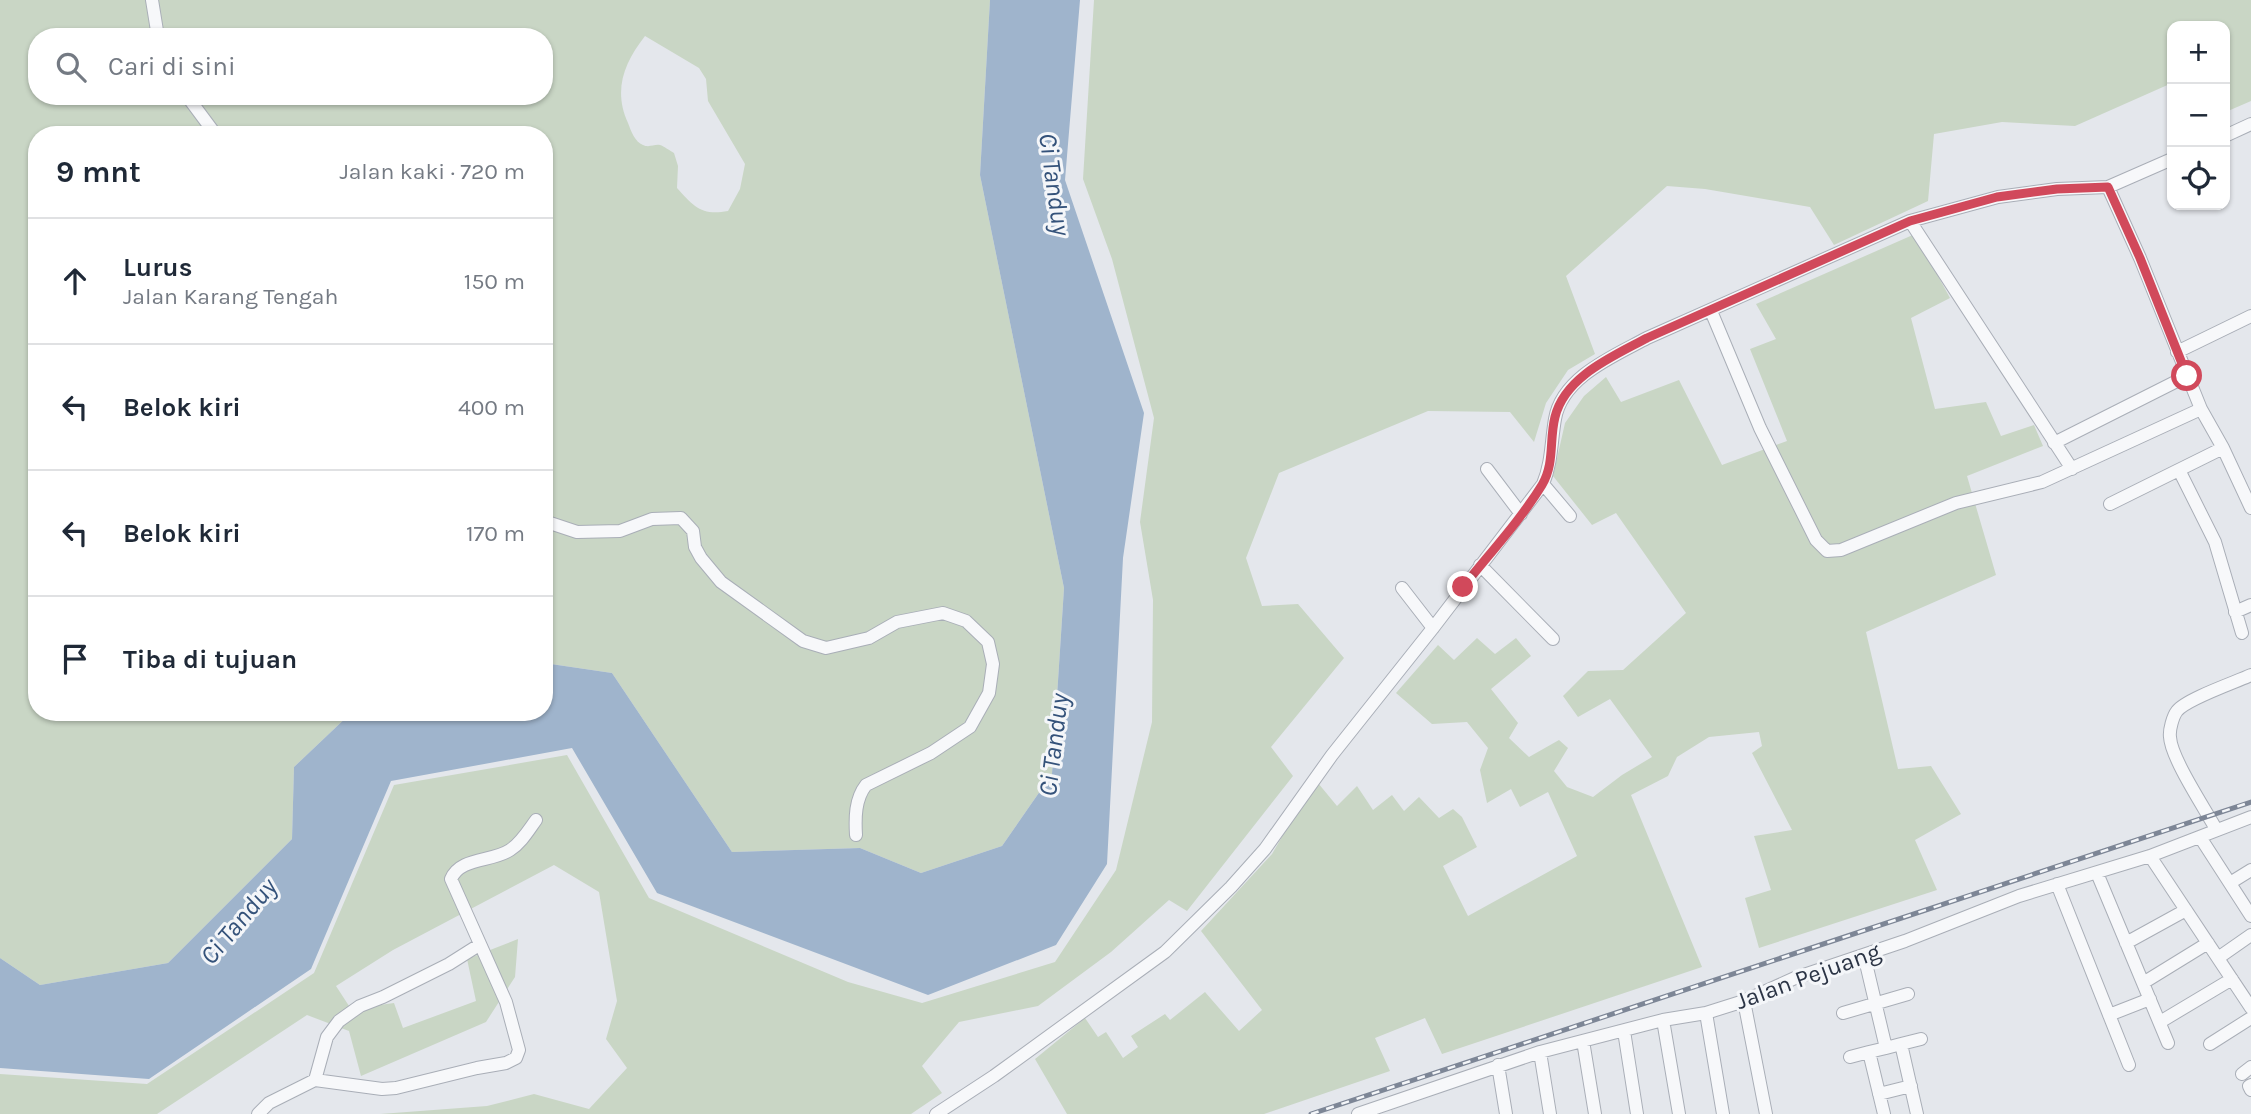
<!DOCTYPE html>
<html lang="id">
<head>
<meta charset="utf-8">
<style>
	:root { --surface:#fff; --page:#f6f6f7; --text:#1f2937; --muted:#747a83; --line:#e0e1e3 }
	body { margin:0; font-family:Karla,sans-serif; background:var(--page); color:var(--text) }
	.controls { position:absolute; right:21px; top:21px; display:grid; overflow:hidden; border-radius:14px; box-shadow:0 2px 5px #0004 }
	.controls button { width:63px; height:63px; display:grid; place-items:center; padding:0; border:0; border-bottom:2px solid var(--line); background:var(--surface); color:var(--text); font:35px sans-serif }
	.stop { position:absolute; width:21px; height:21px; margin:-16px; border:5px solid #d1495b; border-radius:50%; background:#fff }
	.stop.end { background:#d1495b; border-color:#fff; box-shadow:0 2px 7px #0008 }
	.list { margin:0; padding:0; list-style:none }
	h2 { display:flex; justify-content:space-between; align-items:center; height:91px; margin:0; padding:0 28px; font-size:30px }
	h2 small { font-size:23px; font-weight:400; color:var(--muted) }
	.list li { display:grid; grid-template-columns:46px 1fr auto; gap:21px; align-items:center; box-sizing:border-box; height:126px; padding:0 28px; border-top:2px solid var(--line) }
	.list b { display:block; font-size:26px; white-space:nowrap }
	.list p { margin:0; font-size:23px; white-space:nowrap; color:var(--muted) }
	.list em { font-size:23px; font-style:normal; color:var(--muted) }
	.icon { flex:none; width:38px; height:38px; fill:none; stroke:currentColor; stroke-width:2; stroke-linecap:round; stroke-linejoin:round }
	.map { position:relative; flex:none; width:2251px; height:1114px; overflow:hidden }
	.search { position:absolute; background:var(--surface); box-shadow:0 2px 5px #0004; left:28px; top:28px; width:525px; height:77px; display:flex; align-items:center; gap:18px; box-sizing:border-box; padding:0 24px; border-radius:28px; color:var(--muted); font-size:26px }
	.panel { position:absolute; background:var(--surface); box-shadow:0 2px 5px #0004; left:28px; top:126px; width:525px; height:595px; border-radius:28px }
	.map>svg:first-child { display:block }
	.green { fill:#c9d6c5; fill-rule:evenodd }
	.water { fill:#9fb4cc }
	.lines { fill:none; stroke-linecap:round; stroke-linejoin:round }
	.minor-casing { stroke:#a9aeb7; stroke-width:14 }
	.minor { stroke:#f7f8fa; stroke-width:12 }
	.rail-casing { stroke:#7d8696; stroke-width:5 }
	.rail { stroke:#f4f6f9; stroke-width:2.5; stroke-dasharray:8; stroke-linecap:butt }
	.route { stroke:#d1495b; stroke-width:9 }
	.labels { text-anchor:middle; stroke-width:6; stroke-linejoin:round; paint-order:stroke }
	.street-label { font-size:24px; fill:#2b3445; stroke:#f4f6f9 }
	.water-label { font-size:26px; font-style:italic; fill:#34527a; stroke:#f4f6f9 }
</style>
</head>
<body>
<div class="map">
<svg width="2251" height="1114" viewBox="0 0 2251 1114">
	<rect width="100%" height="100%" fill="#e4e7ec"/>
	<path class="green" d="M0,0H990L980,175L1064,588L1052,774L1002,846L921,873L860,848L732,852L612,673L544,663V135H37V712H352L294,767L292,839L168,963L40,985L0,958ZM645,36L699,68L706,79L708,101L745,164L740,189L728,211C702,216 694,207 677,188L678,166L674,153C670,151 664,146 660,145C654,144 649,148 643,145C635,142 631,131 628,123C613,90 624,63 645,36ZM37,37H544V96H37Z
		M1094,0H2251V101L2228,111L2225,108V26H2172V83L2075,126L2002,122L1934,134L1928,201L1834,245L1810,207L1705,189L1667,186L1566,276L1595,354L1568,370L1546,403L1534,442L1510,412L1428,411L1279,473L1246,558L1262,606L1298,604L1344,658L1271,747L1293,776L1187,911L1169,900L1111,952L1038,1006L959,1022L922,1066L942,1093L911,1114H380L487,1106L534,1094L589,1109L627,1068L606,1039L617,1001L599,892L554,865L393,950L336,986L351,1009L394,1003L403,1028L476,1001L467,959L518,939L515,977L486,1022L361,1076L349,1031L307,1015L157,1114H0V1074L147,1084L314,973L394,785L567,755L649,898L848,982L922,1003L1055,962L1116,870L1152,722L1153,600L1140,522L1154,418L1112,259L1083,179Z
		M1915,234L1950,298L1911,318L1935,409L1986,402L2001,436L2034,425L2043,446L1967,476L1996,575L1866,632L1898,769L1931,766L1961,814L1915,840L1937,890L1759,948L1745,898L1771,890L1754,836L1792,830L1752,753L1762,746L1759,732L1709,737L1677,757L1668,776L1631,795L1702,967L1442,1054L1425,1018L1375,1038L1390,1071L1264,1114H1067L1035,1059L1085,1018L1098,1037L1106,1032L1123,1058L1138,1047L1131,1036L1165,1014L1170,1020L1205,992L1239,1031L1262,1010L1201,931L1272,854L1294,816L1318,783L1337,806L1357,786L1373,810L1392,795L1404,811L1419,797L1439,818L1453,809L1462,817L1477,847L1443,866L1468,916L1577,856L1548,792L1520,807L1511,789L1487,803L1480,770L1488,748L1467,722L1432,724L1396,693L1438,645L1454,660L1477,638L1495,654L1516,638L1531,656L1491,689L1518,723L1509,738L1529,757L1559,740L1568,748L1554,771L1567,787L1593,797L1622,775L1652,757L1610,699L1578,717L1563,696L1588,671L1623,670L1686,613L1616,513L1592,525L1553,476L1565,423L1584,396L1606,377L1621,402L1679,380L1722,465L1787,441L1750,349L1776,339L1756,304Z"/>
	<path class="water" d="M990,0H1080L1065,180L1144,413L1123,558L1107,864L1056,945L928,995L657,893L572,748L391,781L311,969L149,1079L0,1068V958L40,985L168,963L292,839L294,767L352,712H544V663L612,673L732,852L860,848L921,873L1002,846L1052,774L1064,588L980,175Z"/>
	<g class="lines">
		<defs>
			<path id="minor" d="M152,0L158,37
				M187,96L216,135
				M2225,136L2251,124
				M2172,159L2108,187L2140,258L2201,409L2223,448L2251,508
				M1910,221L2072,469
				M1711,311L1760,428L1816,540L1827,551L1841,550L1956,503L2042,482L2201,409
				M2177,352L2251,316
				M2054,443L2187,376
				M1487,469L1521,514
				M2179,470L2215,542L2242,633
				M1543,484L1570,516
				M2110,504L2223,448
				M544,521L577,532L620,531L652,519L681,518L693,531L695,547L701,558L721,582L803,641L826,648L869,638L897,622L943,613L966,621L988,642L993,664L989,693L970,727L931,753L866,785C855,799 855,818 856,835
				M1480,565L1553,639
				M1402,588L1433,628
				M2235,612L2251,605
				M2216,829C2205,809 2171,758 2170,737C2169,730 2173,716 2177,711C2186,699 2236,682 2251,675
				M2200,837L2251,916
				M2150,856L2251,1008
				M2097,873L2168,1043
				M2230,883L2251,870
				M2057,884L2129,1065
				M2126,943L2186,910
				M1864,955L1886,1048L1901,1044L1917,1114
				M2218,958L2251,935
				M2143,983L2208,943
				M1744,1001L1766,1114
				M1706,1013L1723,1114
				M1843,1013L1908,994
				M2109,1015L2150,999
				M1663,1020L1679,1114
				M2160,1022L2232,979
				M1624,1031L1637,1114
				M1583,1041L1595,1114
				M1901,1044L1921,1039
				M2210,1044L2251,1018
				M1540,1052L1550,1114
				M1850,1057L1869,1052
				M1498,1065L1506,1114
				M2242,1074L2251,1067
				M315,1080L382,1089L396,1088L477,1068L506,1063L516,1058L519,1050L506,1002L451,879C460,857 492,862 510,850C521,843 528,831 536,820
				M2251,1085L2249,1086L2251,1090
				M1879,1094L1911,1086
				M258,1114L269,1103L315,1080L327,1037L339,1021L360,1006L383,997L449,964L479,945
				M936,1114L994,1076L1165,952L1231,887L1265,849L1332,755L1433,628L1543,484C1552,462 1551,442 1555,419C1562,377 1614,356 1647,338L1910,221L1998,197L2057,189L2108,187
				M1358,1114L1540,1052L1663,1020L1706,1013L1744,1001L1795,978L1905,941L2019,896L2150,856L2251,817
				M1884,1114L1869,1052L1886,1048"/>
		</defs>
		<use href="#minor" class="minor-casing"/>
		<use href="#minor" class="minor"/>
		<defs>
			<path id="rail" d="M1311,1114L2251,802"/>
		</defs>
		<use href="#rail" class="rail-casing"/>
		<use href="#rail" class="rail"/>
	</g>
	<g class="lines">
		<path class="route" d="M1463,587C1489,554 1520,521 1542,485C1555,463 1549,440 1555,417C1565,376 1614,356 1647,338L1910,221L1997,197L2057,189L2108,187L2140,258L2187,376"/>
	</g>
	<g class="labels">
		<g class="street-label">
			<text transform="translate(1808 976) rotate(-20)" y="8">Jalan Pejuang</text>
		</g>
		<g class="water-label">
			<text transform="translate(1055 184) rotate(82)" y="9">Ci Tanduy</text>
			<text transform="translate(1053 745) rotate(-83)" y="9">Ci Tanduy</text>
			<text transform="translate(238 921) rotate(-50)" y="9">Ci Tanduy</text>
		</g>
	</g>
</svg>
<div class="controls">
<button>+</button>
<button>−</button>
<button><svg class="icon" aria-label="locate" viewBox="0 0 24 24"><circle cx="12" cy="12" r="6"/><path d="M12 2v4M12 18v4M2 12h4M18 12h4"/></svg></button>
</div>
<div class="stop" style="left:2187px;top:376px"></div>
<div class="stop end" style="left:1463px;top:587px"></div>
<div class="search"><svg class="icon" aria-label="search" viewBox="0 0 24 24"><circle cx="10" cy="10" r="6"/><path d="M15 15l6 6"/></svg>Cari di sini</div>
<section class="panel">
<h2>9 mnt<small>Jalan kaki · 720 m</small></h2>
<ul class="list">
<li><svg class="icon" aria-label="ahead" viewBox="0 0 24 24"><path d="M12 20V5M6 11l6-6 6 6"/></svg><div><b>Lurus</b><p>Jalan Karang Tengah</p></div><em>150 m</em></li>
<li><svg class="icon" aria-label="left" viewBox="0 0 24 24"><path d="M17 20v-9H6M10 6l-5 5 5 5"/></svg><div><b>Belok kiri</b></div><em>400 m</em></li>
<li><svg class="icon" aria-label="left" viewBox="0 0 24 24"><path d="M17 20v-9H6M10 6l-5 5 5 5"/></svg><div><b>Belok kiri</b></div><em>170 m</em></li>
<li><svg class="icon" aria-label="arrive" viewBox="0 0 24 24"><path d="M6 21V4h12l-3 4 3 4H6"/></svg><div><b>Tiba di tujuan</b></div></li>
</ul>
</section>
</div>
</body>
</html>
